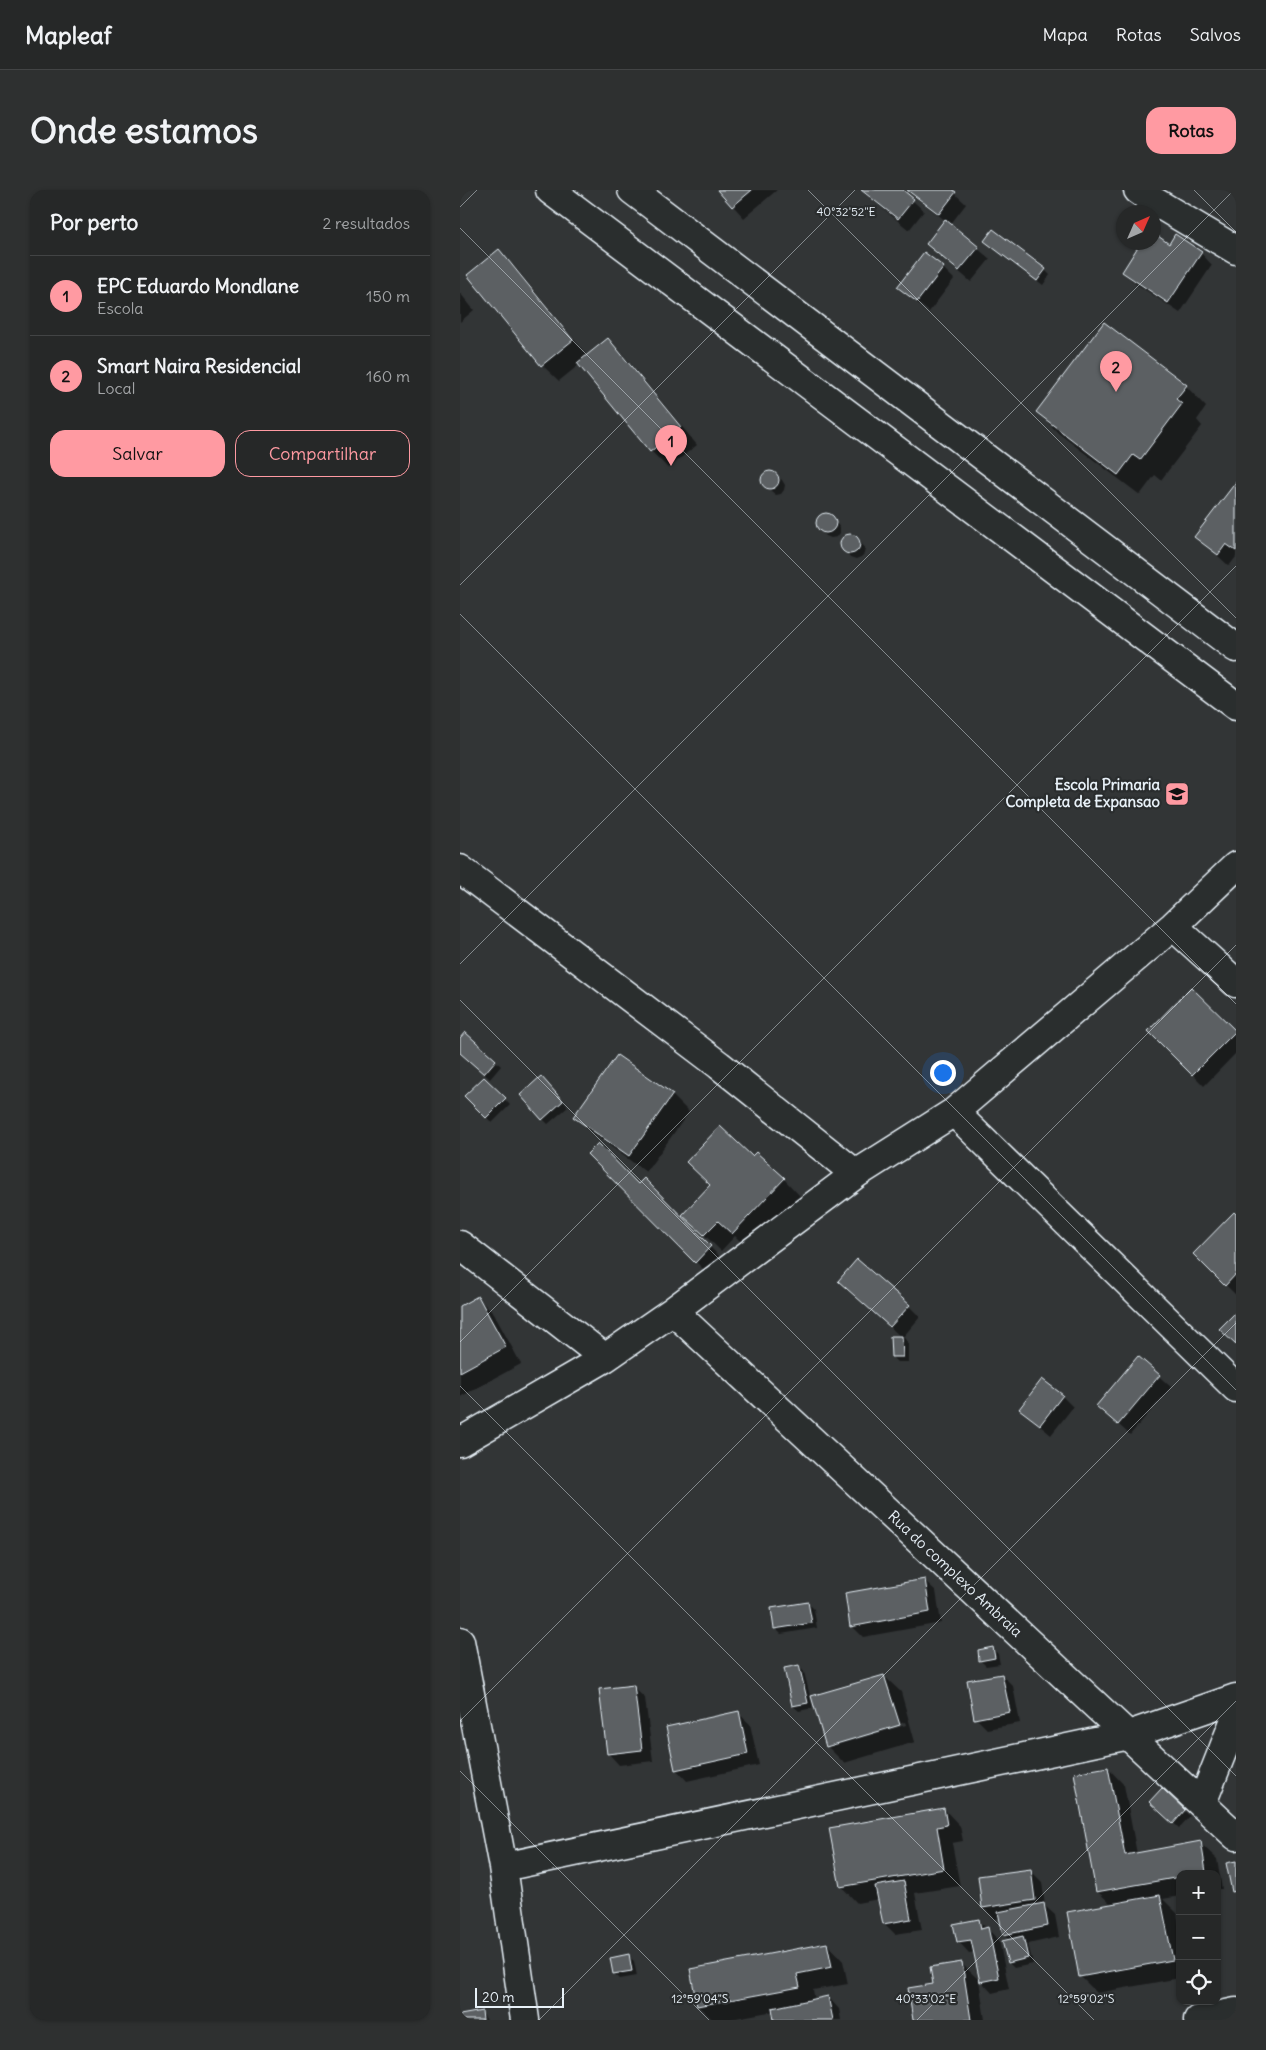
<!DOCTYPE html>
<html lang="pt">
<head>
<meta charset="utf-8">
<style>
	:root { --surface:#262828; --page:#2e3030; --text:#f1f3f6; --muted:#a4a6a8; --line:#424445; --accent:#ff9aa2 }
	body { margin:0; font-family:Delius,sans-serif; background:var(--page); color:var(--text) }
	.controls { position:absolute; right:15px; bottom:15px; display:grid; overflow:hidden; border-radius:10px; box-shadow:0 1px 4px #0004 }
	.controls button { width:45px; height:45px; display:grid; place-items:center; padding:0; border:0; border-bottom:1px solid var(--line); background:var(--surface); color:var(--text); font:25px sans-serif }
	.compass { position:absolute; left:656px; top:15px; width:45px; height:45px; border-radius:50%; background:var(--surface); box-shadow:0 1px 4px #0004; rotate:45deg }
	.scale { position:absolute; left:15px; bottom:12px; width:89px; box-sizing:border-box; padding-left:5px; border:2px solid #e8f1f8; border-top:0; font-size:14px; line-height:18px; white-space:nowrap; color:#e8f1f8; -webkit-text-stroke:4px #2a2d2e; paint-order:stroke }
	.you { position:absolute; left:482px; top:882px; width:18px; height:18px; margin:-12px; border:4px solid #fff; border-radius:50%; background:#1a73e8; box-shadow:0 0 0 8px #1a73e833 }
	.badge { display:grid; place-items:center; width:32px; height:32px; border-radius:50%; background:var(--accent); color:#111; font-size:16px; font-weight:700 }
	.pin { position:absolute; translate:-50% -41px; filter:drop-shadow(0 1px 2px #0008) }
	.pin::after { content:''; position:absolute; top:26px; width:18px; height:15px; background:inherit; clip-path:polygon(0 0,100% 0,50% 100%) }
	.list { margin:0; padding:0; list-style:none }
	h2 { display:flex; justify-content:space-between; align-items:center; height:65px; margin:0; padding:0 20px; font-size:21px }
	h2 small { font-size:16px; font-weight:400; color:var(--muted) }
	.list li { display:grid; grid-template-columns:32px 1fr auto; gap:15px; align-items:center; box-sizing:border-box; height:80px; padding:0 20px; border-top:1px solid var(--line) }
	.list b { display:block; font-size:19px; white-space:nowrap }
	.list p { margin:0; font-size:16px; white-space:nowrap; color:var(--muted) }
	.list em { font-size:16px; font-style:normal; color:var(--muted) }
	.actions { display:flex; gap:10px; padding:15px 20px }
	.actions a { flex:1; padding:11px 0; border:1px solid var(--accent); border-radius:15px; text-align:center; font-size:18px; color:var(--accent) }
	.actions .main { background:var(--accent); color:#111 }
	.icon { flex:none; width:28px; height:28px; fill:none; stroke:currentColor; stroke-width:2; stroke-linecap:round; stroke-linejoin:round }
	.map { position:relative; flex:none; width:776px; height:1830px; overflow:hidden; border-radius:15px }
	header { display:flex; align-items:center; gap:30px; box-sizing:border-box; height:70px; padding:0 25px; background:var(--surface); border-bottom:1px solid var(--line) }
	header strong { font-size:24px }
	nav { display:flex; gap:28px; margin-inline-start:auto; font-size:18px }
	.intro { display:flex; align-items:center; justify-content:space-between; box-sizing:border-box; height:120px; padding:0 30px }
	h1 { margin:0; font-size:35px }
	.button { padding:12px 22px; border-radius:15px; background:var(--accent); color:#111; font-size:18px; font-weight:700 }
	main { display:flex; gap:30px; padding:0 30px }
	aside { flex:1; background:var(--surface); border-radius:15px; box-shadow:0 1px 4px #0004 }
	.map>svg:first-child { display:block }
	.shadow { fill:#0007; fill-rule:evenodd }
	.building { fill:#5c6063; stroke:#e8f1f8 }
	.lines { fill:none; stroke-linecap:round; stroke-linejoin:round }
	.minor-casing { stroke:#e8f1f8; stroke-width:31 }
	.minor { stroke:#2a2d2e; stroke-width:28 }
	.ticks { fill:none; stroke:#e8f1f8; stroke-width:1; stroke-opacity:0.45 }
	.labels { text-anchor:middle; stroke-width:4.5; stroke-linejoin:round; paint-order:stroke }
	.poi-label { font-size:15px; font-weight:bold; fill:#e8f1f8; stroke:#2a2d2e; text-anchor:end }
	.street-label { font-size:15px; fill:#e8f1f8; stroke:#2a2d2e }
	.ticks-label { font-size:12px; text-anchor:middle; fill:#e8f1f8; stroke:#2a2d2e; stroke-width:4.5; stroke-linejoin:round; paint-order:stroke }
</style>
</head>
<body>
<header>
<strong>Mapleaf</strong>
<nav><a>Mapa</a><a>Rotas</a><a>Salvos</a></nav>
</header>
<div class="intro"><h1>Onde estamos</h1><a class="button">Rotas</a></div>
<main>
<aside>
<h2>Por perto<small>2 resultados</small></h2>
<ul class="list">
<li><span class="badge">1</span><div><b>EPC Eduardo Mondlane</b><p>Escola</p></div><em>150 m</em></li>
<li><span class="badge">2</span><div><b>Smart Naira Residencial</b><p>Local</p></div><em>160 m</em></li>
</ul>
<div class="actions"><a class="main">Salvar</a><a>Compartilhar</a></div>
</aside>
<div class="map">
<svg width="776" height="1830" viewBox="0 0 776 1830">
	<rect width="100%" height="100%" fill="#323536"/>
	<filter id="ink" filterUnits="userSpaceOnUse"><feTurbulence type="fractalNoise" baseFrequency=".02" numOctaves="2"/><feDisplacementMap in="SourceGraphic" scale="10" xChannelSelector="R" yChannelSelector="G"/><feConvolveMatrix kernelMatrix="1 2 1 2 8 2 1 2 1" color-interpolation-filters="sRGB"/></filter>
	<g filter="url(#ink)">
		<path class="shadow" d="M259,0H317L284,28Z
			M400,0H441L464,21L449,40Z
			M446,0H491L506,14L490,35L530,69L511,92L467,54L486,31Z
			M694,45L710,56L741,63L752,75L720,123L675,93L663,82L694,52Z
			M531,56L585,80L590,85L583,95Z
			M39,61L55,77L127,166L147,149L164,166L237,255L208,278L191,261L120,174L99,191L82,175Z
			M483,78L494,89L469,122L439,97Z
			M0,103L14,120L0,132Z
			M726,196L746,217L737,230L742,236L701,290L695,285L680,305L598,243L578,222Z
			M306,282H311L322,290L325,295L324,300L321,304L316,305L305,296L302,292V287Z
			M776,294V367L769,376L736,346Z
			M367,324L372,327L380,338V343L377,347L371,348L366,346L357,335L358,330Z
			M391,345L396,347L405,358L404,364L401,367L396,369L390,367L382,355V350Z
			M731,799L776,843V863L744,896L690,841Z
			M5,844L41,876L30,889L0,862V849Z
			M158,866L212,905L229,922L186,982L132,943L115,927Z
			M24,888L50,915L32,933L6,906Z
			M86,893L108,917L88,934L83,929Z
			M129,964L179,996L184,990L261,1068L247,1083Z
			M292,968L324,989L340,1006L289,1060L275,1046L261,1061L224,1025Z
			M776,1026V1105L734,1064Z
			M391,1102L449,1116L460,1127L443,1147L448,1152V1172H437L432,1167L441,1147Z
			M18,1108L34,1124L61,1174L0,1207V1117Z
			M678,1168L711,1197L670,1245L638,1216Z
			M602,1206L613,1217L591,1245L560,1219Z
			M464,1390L476,1401L481,1433L403,1447L392,1436Z
			M348,1413L354,1419L357,1438L321,1444L315,1438Z
			M533,1459L538,1464L540,1474L526,1476L521,1471Z
			M339,1476L344,1482L353,1518L339,1521L333,1516Z
			M542,1485L553,1496L560,1533L527,1539L516,1528Z
			M424,1486L441,1502L455,1552L384,1573L367,1556ZM445,1532L446,1535L376,1555V1553Z
			M173,1497L185,1508L193,1571L159,1575L148,1563Z
			M278,1523L290,1534L299,1575L227,1591L216,1579Z
			M648,1578L664,1595L677,1664L740,1653L757,1669L762,1699H757V1684H720V1706L703,1709L717,1723L720,1740V1788L637,1803L620,1786L652,1715L637,1701Z
			M691,1612L724,1621L730,1626L719,1638Z
			M484,1619L500,1636L503,1651L492,1653L500,1696L455,1703L462,1740L435,1744L424,1733L419,1709L397,1713L381,1696Z
			M570,1680L582,1692L585,1716L595,1725L599,1747L568,1754L573,1774L554,1778L549,1773V1750L544,1745L540,1728L535,1729L523,1717Z
			M518,1730L539,1750L549,1799L532,1803L521,1791L515,1762L509,1763L498,1751Z
			M367,1754L383,1771L388,1794L353,1800L355,1810L368,1807L379,1819L381,1830H316L314,1821L266,1830H253L238,1816Z
			M168,1766L174,1771L177,1786L160,1789L154,1783Z
			M502,1774L519,1790L525,1830H454L474,1795Z
			M21,1822L27,1830H0V1826Z"/>
		<path class="building" d="M257,0H292L272,17Z
			M401,0H443L454,9L438,29Z
			M447,0H493L496,2L479,24Z
			M485,29L519,57L499,81L466,54Z
			M533,39L586,79L577,91L524,51Z
			M694,43L709,54L715,44L742,62L708,113L662,82L681,52H694Z
			M39,59L113,150L81,176L7,85Z
			M464,62L484,77L457,112L437,97Z
			M644,132L727,195L716,209L722,214L680,270L673,265L658,285L576,222Z
			M148,148L221,237L190,262L117,173Z
			M301 290a9 9 0 1 1 18 0a9 9 0 1 1-18 0Z
			M776,292V361L766,354L758,365L734,347Z
			M356 333a10 10 0 1 1 20 0a10 10 0 1 1-20 0Z
			M380 354a10 10 0 1 1 20 0a10 10 0 1 1-20 0Z
			M731,797L776,841L732,885L688,841Z
			M5,842L36,870L24,884L0,863V848Z
			M157,865L213,904L169,966L113,927Z
			M81,886L103,911L82,930L60,905Z
			M24,887L46,908L26,928L4,906Z
			M260,936L292,966L296,962L325,988L272,1044L258,1031L244,1045L222,1025L250,995L226,972Z
			M138,953L178,994L184,988L251,1056L235,1073L127,964Z
			M774,1022L776,1024V1084L765,1096L733,1064Z
			M397,1069L450,1115L430,1137L378,1091Z
			M18,1106L46,1157L0,1182V1116Z
			M776,1122V1155L759,1139Z
			M430,1146H442L443,1167H431Z
			M678,1166L700,1185L658,1235L636,1216Z
			M582,1189L603,1205L580,1235L559,1219Z
			M465,1389L470,1422L390,1437L385,1403Z
			M348,1412L352,1433L314,1439L311,1418Z
			M533,1457L535,1468L519,1471L518,1460Z
			M339,1475L348,1513L332,1516L324,1478Z
			M542,1484L550,1522L514,1529L507,1490Z
			M424,1485L440,1535L366,1557L351,1506Z
			M174,1495L182,1560L147,1564L139,1499Z
			M279,1521L288,1564L215,1580L206,1537Z
			M648,1577L665,1665L741,1651L746,1682L720,1684V1687L636,1702L614,1583Z
			M702,1598L725,1620L713,1634L689,1612Z
			M484,1618L487,1635L477,1637L484,1679L380,1697L369,1638Z
			M776,1671V1701L772,1702L766,1673Z
			M571,1679L575,1710L522,1718L518,1686Z
			M444,1691L451,1729L423,1734L415,1696Z
			M700,1705L713,1770L619,1787L607,1722Z
			M584,1713L588,1736L543,1745L538,1722Z
			M519,1729L521,1739L528,1737L539,1788L520,1792L511,1750L497,1752L493,1734Z
			M563,1746L568,1768L548,1773L542,1751Z
			M367,1753L372,1777L337,1784L340,1797L237,1816L230,1779Z
			M169,1764L172,1781L153,1784L150,1768Z
			M502,1772L511,1830H453L448,1798L473,1794L470,1777Z
			M368,1806L373,1830H314L312,1818Z
			M22,1821L23,1830H0V1825Z"/>
		<g class="lines">
			<defs>
				<path id="minor" d="M90,0L776,516
					M172,0L776,458
					M678,0L692,10L776,60
					M0,679L259,875L396,984
					M713,736L776,793
					M494,922L776,1198
					M0,1055L145,1168
					M213,1121L776,1646
					M0,1252L145,1168L213,1121L396,984L494,922L713,736L776,676
					M0,1451L43,1677L65,1830
					M742,1613L776,1527
					M43,1677L669,1545L776,1508
					M738,1830L776,1822"/>
			</defs>
			<use href="#minor" class="minor-casing"/>
			<use href="#minor" class="minor"/>
		</g>
	</g>
	<path class="ticks" d="M348,0L776,428M734,0L776,42M0,17L17,0M0,38L776,814M0,395L395,0M0,424L776,1200M0,774L774,0M0,810L776,1586M0,1152L776,376M0,1196L634,1830M0,1531L776,755M0,1581L249,1830M79,1830L776,1133M457,1830L776,1511"/>
	<defs>
		<symbol id="school-square" viewBox="-11 -11 22 22"><rect x="-9" y="-9" width="18" height="18" rx="4" fill="#ff9aa2" stroke="#2a2d2e"/><path d="M0-5L7-2L0 1L-7-2ZM-4 1L0 2.5L4 1V4Q0 6-4 4Z" fill="#111"/></symbol>
	</defs>
	<g fill-rule="evenodd">
		<use href="#school-square" x="703" y="590" width="28" height="28"/>
	</g>
	<g class="labels">
		<g class="poi-label">
			<text x="700" y="600">Escola Primaria<tspan x="700" dy="17">Completa de Expansao</tspan></text>
		</g>
		<g class="street-label">
			<text transform="translate(495 1384) rotate(43)" y="5">Rua do complexo Ambraia</text>
		</g>
	</g>
	<g class="ticks-label">
		<text x="386" y="26">40°32'52"E</text>
		<text x="240" y="1813">12°59'04"S</text>
		<text x="466" y="1813">40°33'02"E</text>
		<text x="626" y="1813">12°59'02"S</text>
	</g>
</svg>
<div class="controls">
<button>+</button>
<button>−</button>
<button><svg class="icon" aria-label="locate" viewBox="0 0 24 24"><circle cx="12" cy="12" r="6"/><path d="M12 2v4M12 18v4M2 12h4M18 12h4"/></svg></button>
</div>
<svg class="compass" viewBox="-18 -18 36 36"><path d="M0-13l5 13h-10z" fill="#e53935"/><path d="M0 13l5-13h-10z" fill="#a4a6a8"/></svg>
<div class="scale">20 m</div>
<div class="you"></div>
<div class="pin badge" style="left:211px;top:276px">1</div>
<div class="pin badge" style="left:656px;top:202px">2</div>
</div>
</main>
</body>
</html>
